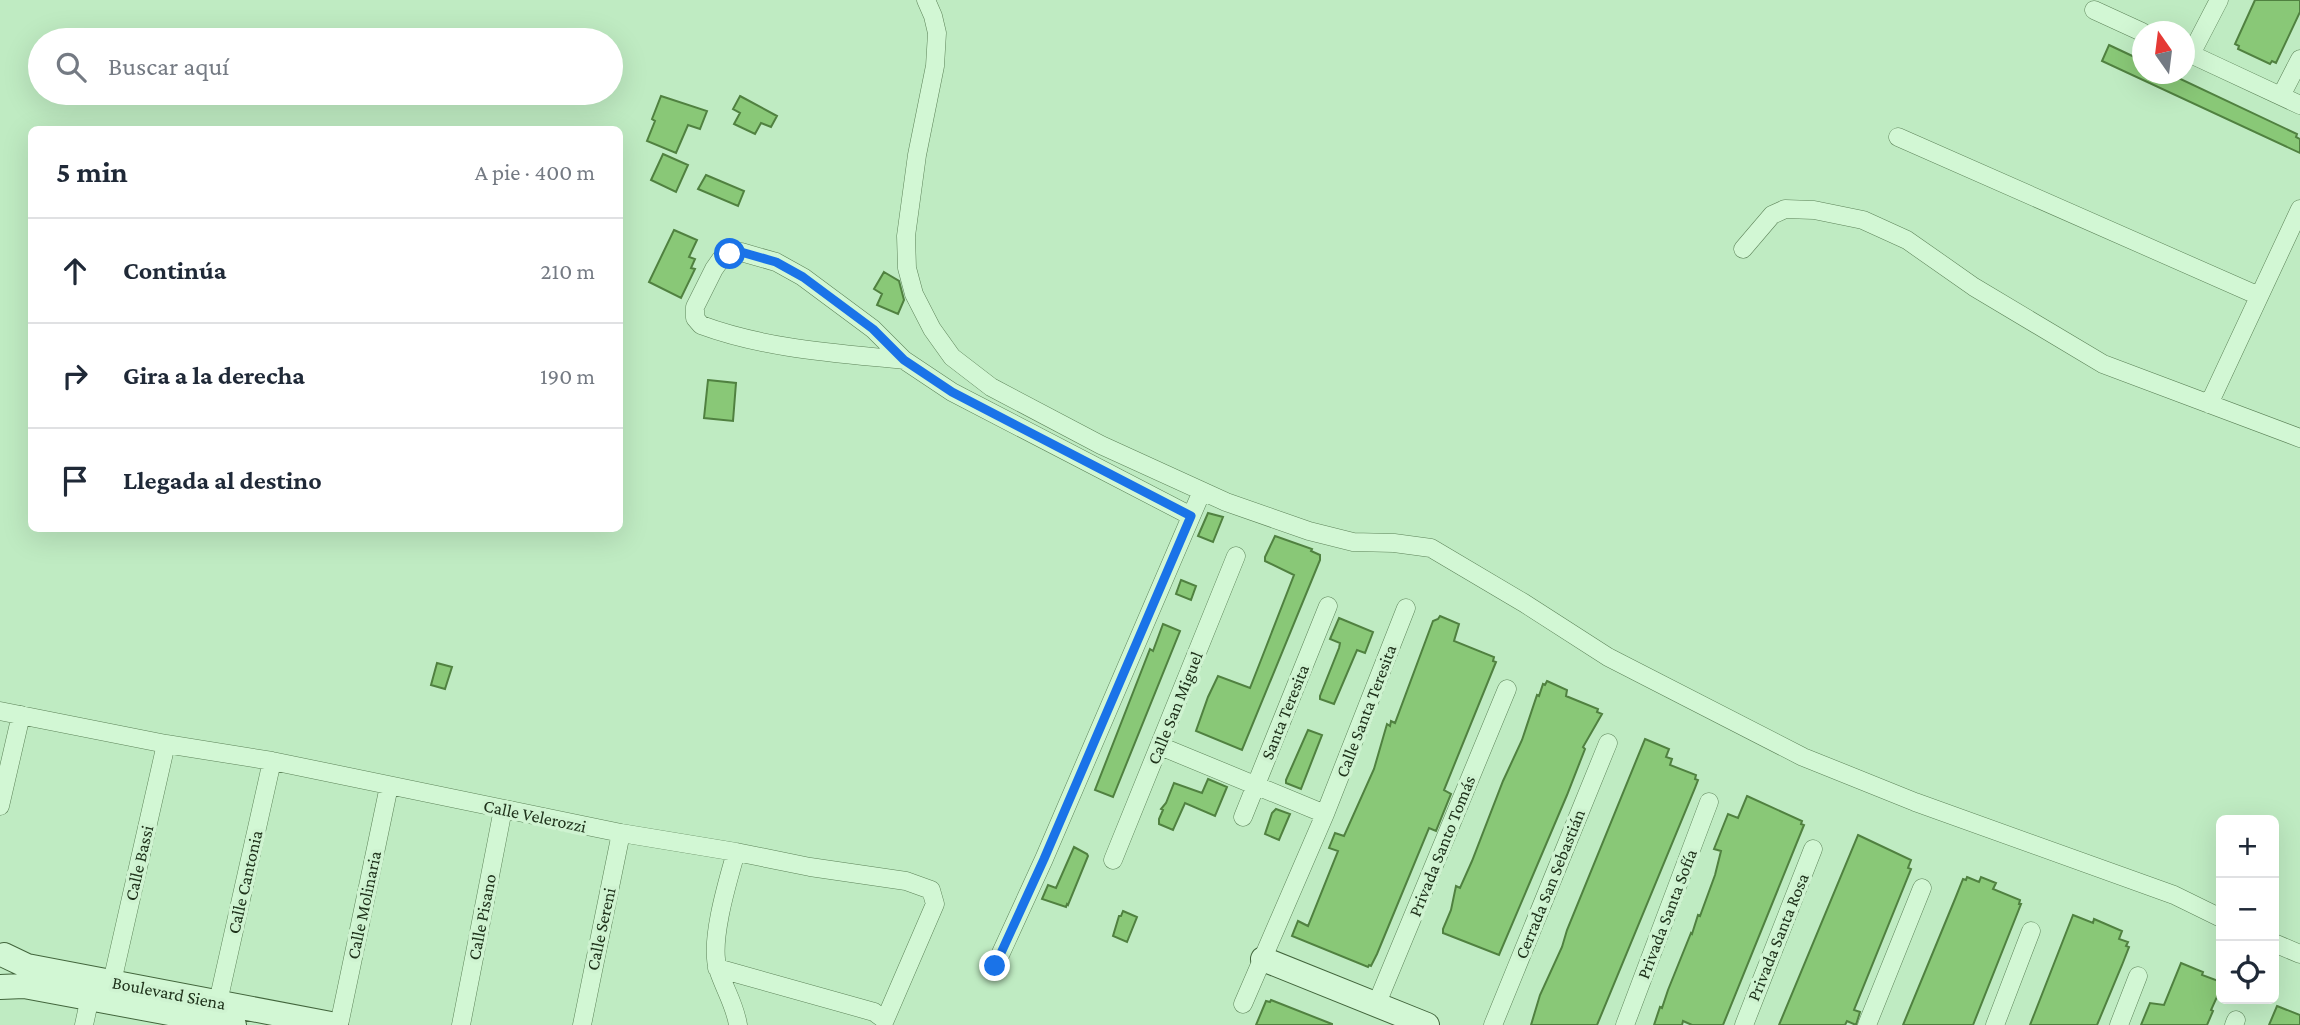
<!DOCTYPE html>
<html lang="es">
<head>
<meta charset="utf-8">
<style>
	:root { --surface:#fff; --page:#f2f2f3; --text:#1f2937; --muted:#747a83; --line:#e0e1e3 }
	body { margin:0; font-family:"Crimson Pro",serif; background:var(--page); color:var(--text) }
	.controls { position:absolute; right:21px; bottom:21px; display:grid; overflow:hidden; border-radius:10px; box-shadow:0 7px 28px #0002 }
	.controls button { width:63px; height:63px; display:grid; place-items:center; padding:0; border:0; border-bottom:2px solid var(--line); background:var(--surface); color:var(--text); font:35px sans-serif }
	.compass { position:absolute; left:2132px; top:21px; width:63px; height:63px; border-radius:50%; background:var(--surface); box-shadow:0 7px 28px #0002; rotate:346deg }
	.stop { position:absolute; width:21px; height:21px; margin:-16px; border:5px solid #1a73e8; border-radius:50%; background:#fff }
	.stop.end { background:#1a73e8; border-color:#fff; box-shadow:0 2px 7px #0008 }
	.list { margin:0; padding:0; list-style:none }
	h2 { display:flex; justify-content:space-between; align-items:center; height:91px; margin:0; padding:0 28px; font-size:30px }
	h2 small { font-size:23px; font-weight:400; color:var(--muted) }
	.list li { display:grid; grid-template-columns:46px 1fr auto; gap:21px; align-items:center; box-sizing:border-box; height:105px; padding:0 28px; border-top:2px solid var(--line) }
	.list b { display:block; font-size:26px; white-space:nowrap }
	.list em { font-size:23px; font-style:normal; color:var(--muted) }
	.icon { flex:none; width:38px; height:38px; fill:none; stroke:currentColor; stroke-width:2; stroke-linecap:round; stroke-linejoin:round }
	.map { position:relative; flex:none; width:2300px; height:1025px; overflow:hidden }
	.search { position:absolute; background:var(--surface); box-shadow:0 7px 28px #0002; left:28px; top:28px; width:595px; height:77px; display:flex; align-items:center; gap:18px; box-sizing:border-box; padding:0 24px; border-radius:38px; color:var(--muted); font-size:26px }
	.panel { position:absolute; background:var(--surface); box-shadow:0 7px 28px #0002; left:28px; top:126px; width:595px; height:406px; border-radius:10px }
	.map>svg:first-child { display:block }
	.building { fill:#89c877; stroke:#508140; stroke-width:2 }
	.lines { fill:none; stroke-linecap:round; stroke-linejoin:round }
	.street-casing { stroke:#5d8359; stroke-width:19 }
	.secondary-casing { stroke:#42653c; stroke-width:26 }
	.street { stroke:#d2f7d4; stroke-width:18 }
	.secondary { stroke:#d2f7d4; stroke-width:24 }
	.route { stroke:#1a73e8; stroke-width:9 }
	.labels { text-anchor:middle; stroke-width:7; stroke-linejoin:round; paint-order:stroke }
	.street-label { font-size:18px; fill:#20331c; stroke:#cff3d1 }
</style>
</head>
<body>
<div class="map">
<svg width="2300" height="1025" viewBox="0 0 2300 1025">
	<rect width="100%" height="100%" fill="#bfebc2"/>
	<path class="building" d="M2255,0H2300V12L2276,63L2272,61L2270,64L2238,49L2239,46L2235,44Z
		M2109,45L2143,61V74H2170L2297,134L2296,137L2300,139V153L2102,61Z
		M661,96L707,111L700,129L688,125L676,153L647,141L655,121L652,119Z
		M740,96L777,116L771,127L761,123L755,134L734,124L740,113L733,109Z
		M663,154L688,165L676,192L651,180Z
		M706,175L744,191L738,206L698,189Z
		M674,230L697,240L689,257L695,259L691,268L695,269L681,298L649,282Z
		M884,272L899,281L904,300L898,314L877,305L882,294L874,289Z
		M708,380L736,383L733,421L704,418Z
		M1208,513L1223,517L1213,542L1198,536Z
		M1275,536L1312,549L1311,551L1320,555V560L1242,750L1196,731L1208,697L1218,676L1250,688L1261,660L1294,575L1265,561V557Z
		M1181,580L1196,586L1191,600L1176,594Z
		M1440,616L1459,624L1454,641L1494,657L1493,661L1496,662L1444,790L1451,794L1436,831L1429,828L1377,954L1371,966L1369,965L1368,967L1292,936L1298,921L1308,926L1338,851L1329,848L1335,833L1344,836L1374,769L1387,724L1390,726L1391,721L1395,723L1433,621L1438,619Z
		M1339,618L1373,632L1365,653L1357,650L1334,704L1320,699V696L1339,648L1340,643L1330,639Z
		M1163,624L1180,631L1113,797L1095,790L1150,649L1153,651Z
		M437,663L452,667L445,689L431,685Z
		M1547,681L1567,690L1566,696L1598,709L1597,712L1602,714L1583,747L1585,749L1567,795L1499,955L1443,933V929L1451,910L1456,886L1460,888L1472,861L1503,781L1522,740L1537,695L1539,696L1543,684L1545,685Z
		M1308,730L1322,735L1301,789L1286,783V780Z
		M1645,739L1669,749L1666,757L1672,759L1670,765L1696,775L1695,779L1698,780L1695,788L1597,1025H1531L1540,995L1562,947L1567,930Z
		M1208,779L1227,787L1215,816L1185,803L1173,830L1159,824V819L1163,810L1161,809L1166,803L1174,783L1202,793Z
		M1747,796L1802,821L1801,824L1804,825L1723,1025H1692L1683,1021L1682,1025H1654L1660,1007L1662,1008L1668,990L1691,933L1692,934L1698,915L1700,916L1715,875L1721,851L1714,849L1728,814L1738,818Z
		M1276,809L1290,814L1279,840L1265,834L1272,813Z
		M1858,835L1911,860L1908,868L1911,869L1854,1010L1860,1012L1856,1025L1847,1021L1845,1025H1779Z
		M1074,847L1087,854L1088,856L1068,905L1067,904L1066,907L1042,899L1048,885L1056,888Z
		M1967,877L1979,882L1981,877L1996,883L1993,889L2020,900L2019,904H2021L1973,1025H1903L1955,899L1963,879L1966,880Z
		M1123,911L1137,917L1127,942L1113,936L1119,916H1121Z
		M2073,915L2093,923L2094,919L2122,931L2119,939L2128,942L2126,946L2129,947L2122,965L2097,1025H2030Z
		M2181,963L2203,972L2202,975L2221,982V988L2211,1010L2213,1011L2207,1025H2141L2150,1003L2164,1005Z
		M1271,1000L1332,1024V1025H1256L1266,1001L1270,1002Z
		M2277,1006L2300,1015V1025H2269Z"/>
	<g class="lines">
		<defs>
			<path id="street" d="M926,0L933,16L937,33L935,66L917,155L906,236L907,268L914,294L932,329L952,357L991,387L1101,445L1226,502L1309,531L1353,542L1394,543L1431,548L1524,603L1608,657L1803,757L1915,802L2174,895L2221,918
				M2094,10L2142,32
				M2184,51L2300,105
				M2191,54L2219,0
				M2281,96L2300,59
				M1898,137L2259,296
				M1743,249L1772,215L1785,209L1814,210L1863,220L1907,240L1974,287L2103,364L2300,438
				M904,360C835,353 766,349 701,325L695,318V307L714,269L721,259L730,254L741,252L776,262L803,277L873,329L904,360L952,392L1191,516
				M2209,404L2300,209
				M0,711L166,744L272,761L621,833L736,852L810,867L906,881L931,890L935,904L885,1020
				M1160,746L1325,814
				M0,806L21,715
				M1243,817L1328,606
				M736,852C728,880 709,942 718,969C724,988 735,1005 738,1025
				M1113,860L1236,556
				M2274,943L2300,954
				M995,966L1044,859L1202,491
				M717,968L874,1012L885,1020
				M112,982L166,744
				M218,1002L272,761
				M1377,1003L1507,689
				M1243,1004L1325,814L1406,608
				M84,1025L90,997
				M339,1025L389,786
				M461,1025L503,809
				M582,1025L621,833
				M1493,1025L1608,743
				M1625,1025L1709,802
				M1744,1025L1813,849
				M1867,1025L1922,888
				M1995,1025L2031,931
				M2119,1025L2138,976
				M2234,1025L2236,1020"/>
			<path id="secondary" d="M4,955L27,966L336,1025
				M1263,959L1427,1025
				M0,987L24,986L234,1025"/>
		</defs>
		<use href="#street" class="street-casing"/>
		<use href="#secondary" class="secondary-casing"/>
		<use href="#street" class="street"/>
		<use href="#secondary" class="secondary"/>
	</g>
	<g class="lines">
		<path class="route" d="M730,254L741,252L776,262L803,277L873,329L904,360L952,392L1191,516L1044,859L995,966"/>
	</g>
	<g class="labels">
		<g class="street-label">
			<text transform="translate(1175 708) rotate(-68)" y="6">Calle San Miguel</text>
			<text transform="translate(1366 711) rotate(-69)" y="6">Calle Santa Teresita</text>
			<text transform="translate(1285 712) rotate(-68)" y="6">Santa Teresita</text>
			<text transform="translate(535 816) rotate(12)" y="6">Calle Velerozzi</text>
			<text transform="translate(1442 846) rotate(-68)" y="6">Privada Santo Tomás</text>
			<text transform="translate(139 863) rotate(-77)" y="6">Calle Bassi</text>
			<text transform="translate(245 882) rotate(-77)" y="6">Calle Cantonia</text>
			<text transform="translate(1550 884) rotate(-68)" y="6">Cerrada San Sebastián</text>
			<text transform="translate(364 905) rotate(-78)" y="6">Calle Molinaria</text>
			<text transform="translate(1667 914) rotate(-69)" y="6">Privada Santa Sofía</text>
			<text transform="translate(482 917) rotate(-79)" y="6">Calle Pisano</text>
			<text transform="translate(601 929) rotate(-78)" y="6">Calle Sereni</text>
			<text transform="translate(1778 937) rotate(-68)" y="6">Privada Santa Rosa</text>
			<text transform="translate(169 993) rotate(11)" y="6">Boulevard Siena</text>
		</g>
	</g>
</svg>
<div class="controls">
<button>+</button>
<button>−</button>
<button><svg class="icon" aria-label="locate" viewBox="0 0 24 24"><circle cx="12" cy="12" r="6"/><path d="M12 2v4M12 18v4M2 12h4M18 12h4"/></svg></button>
</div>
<svg class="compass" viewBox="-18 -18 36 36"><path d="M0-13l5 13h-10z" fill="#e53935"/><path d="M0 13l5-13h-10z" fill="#747a83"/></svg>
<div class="stop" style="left:730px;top:254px"></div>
<div class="stop end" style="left:995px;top:966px"></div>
<div class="search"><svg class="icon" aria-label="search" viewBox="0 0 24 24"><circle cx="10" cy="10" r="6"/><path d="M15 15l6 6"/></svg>Buscar aquí</div>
<section class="panel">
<h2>5 min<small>A pie · 400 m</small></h2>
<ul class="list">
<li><svg class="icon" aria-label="ahead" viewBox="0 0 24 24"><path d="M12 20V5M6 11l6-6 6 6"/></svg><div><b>Continúa</b></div><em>210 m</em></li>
<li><svg class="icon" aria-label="right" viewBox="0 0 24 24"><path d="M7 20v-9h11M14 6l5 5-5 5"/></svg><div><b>Gira a la derecha</b></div><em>190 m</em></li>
<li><svg class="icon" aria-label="arrive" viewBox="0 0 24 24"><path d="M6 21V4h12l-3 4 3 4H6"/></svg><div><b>Llegada al destino</b></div></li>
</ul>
</section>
</div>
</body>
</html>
